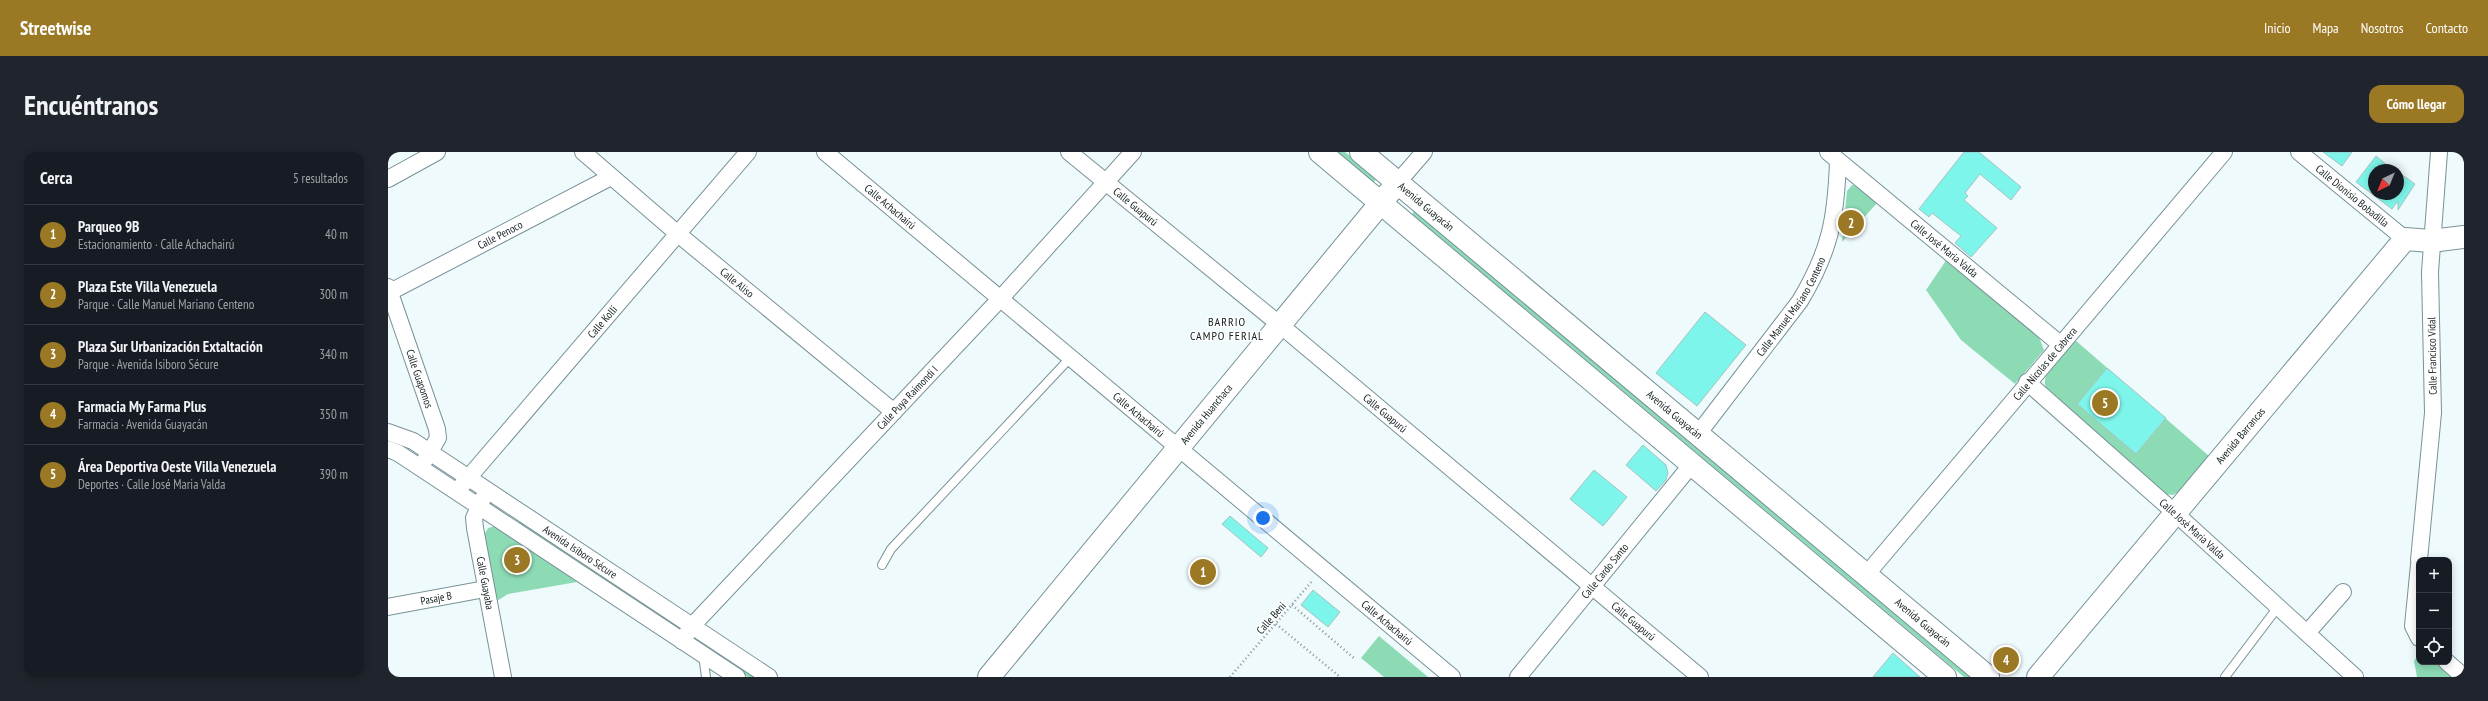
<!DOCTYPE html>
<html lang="es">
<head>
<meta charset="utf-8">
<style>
	:root { --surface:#171b24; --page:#20242c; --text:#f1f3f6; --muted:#9ea1a6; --line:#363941; --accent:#9b7823 }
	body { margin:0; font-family:"PT Sans Narrow",sans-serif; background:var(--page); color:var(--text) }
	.controls { position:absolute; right:12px; bottom:12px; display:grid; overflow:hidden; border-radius:8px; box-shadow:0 2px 10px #0003 }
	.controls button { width:36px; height:36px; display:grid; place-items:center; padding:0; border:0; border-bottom:1px solid var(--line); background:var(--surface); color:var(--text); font:20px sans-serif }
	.compass { position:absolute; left:1980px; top:12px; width:36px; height:36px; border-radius:50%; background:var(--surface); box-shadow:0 2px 10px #0003; rotate:223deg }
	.you { position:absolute; left:875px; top:366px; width:14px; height:14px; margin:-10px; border:3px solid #fff; border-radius:50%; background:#1a73e8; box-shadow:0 0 0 6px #1a73e833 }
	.badge { display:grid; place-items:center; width:26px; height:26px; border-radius:50%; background:var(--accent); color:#fff; font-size:13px; font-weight:700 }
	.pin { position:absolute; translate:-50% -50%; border:2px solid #fff; box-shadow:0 1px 4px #0006 }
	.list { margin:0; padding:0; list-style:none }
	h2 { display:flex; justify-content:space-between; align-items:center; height:52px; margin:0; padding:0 16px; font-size:17px }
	h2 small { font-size:13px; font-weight:400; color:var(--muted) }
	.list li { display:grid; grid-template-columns:26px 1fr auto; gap:12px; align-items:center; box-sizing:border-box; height:60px; padding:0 16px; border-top:1px solid var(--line) }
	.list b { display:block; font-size:15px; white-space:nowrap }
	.list p { margin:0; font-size:13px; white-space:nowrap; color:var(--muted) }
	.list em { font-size:13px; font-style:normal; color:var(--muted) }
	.icon { flex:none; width:22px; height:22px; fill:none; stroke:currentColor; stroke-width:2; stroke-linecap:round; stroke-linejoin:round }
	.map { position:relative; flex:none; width:2076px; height:525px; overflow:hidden; border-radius:12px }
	header { display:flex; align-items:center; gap:24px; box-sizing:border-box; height:56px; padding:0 20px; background:var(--accent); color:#fff }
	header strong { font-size:19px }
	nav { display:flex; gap:22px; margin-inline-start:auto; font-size:14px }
	.intro { display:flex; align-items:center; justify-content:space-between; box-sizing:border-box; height:96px; padding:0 24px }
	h1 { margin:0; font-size:28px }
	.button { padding:10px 18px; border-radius:12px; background:var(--accent); color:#fff; font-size:14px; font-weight:700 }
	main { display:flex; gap:24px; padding:0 24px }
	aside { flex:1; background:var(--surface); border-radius:12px; box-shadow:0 2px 10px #0003 }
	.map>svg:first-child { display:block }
	.green { fill:#8ddbb5 }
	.building { fill:#7df5ea; stroke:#a7c3bf }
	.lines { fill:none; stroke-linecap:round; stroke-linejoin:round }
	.lane-casing { stroke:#789298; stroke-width:10 }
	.street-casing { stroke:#789298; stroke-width:18 }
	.secondary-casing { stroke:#789298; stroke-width:24 }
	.primary-casing { stroke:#789298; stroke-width:24 }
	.path { stroke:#879295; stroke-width:2.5; stroke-dasharray:1 3; stroke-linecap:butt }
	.lane { stroke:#fff; stroke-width:8 }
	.street { stroke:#fff; stroke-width:16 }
	.secondary { stroke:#fff; stroke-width:22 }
	.primary { stroke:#fff; stroke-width:22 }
	.labels { text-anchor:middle; stroke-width:3; stroke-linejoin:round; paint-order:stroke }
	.street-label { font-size:11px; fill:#151f22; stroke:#fff }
	.neighbourhood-label { font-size:12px; letter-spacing:1px; fill:#151f22; stroke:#fff }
</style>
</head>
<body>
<header>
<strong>Streetwise</strong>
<nav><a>Inicio</a><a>Mapa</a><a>Nosotros</a><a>Contacto</a></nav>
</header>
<div class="intro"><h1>Encuéntranos</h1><a class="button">Cómo llegar</a></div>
<main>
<aside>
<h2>Cerca<small>5 resultados</small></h2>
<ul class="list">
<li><span class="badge">1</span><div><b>Parqueo 9B</b><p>Estacionamiento · Calle Achachairú</p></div><em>40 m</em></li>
<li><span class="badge">2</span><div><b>Plaza Este Villa Venezuela</b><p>Parque · Calle Manuel Mariano Centeno</p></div><em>300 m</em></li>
<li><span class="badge">3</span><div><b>Plaza Sur Urbanización Extaltación</b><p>Parque · Avenida Isiboro Sécure</p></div><em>340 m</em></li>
<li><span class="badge">4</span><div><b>Farmacia My Farma Plus</b><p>Farmacia · Avenida Guayacán</p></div><em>350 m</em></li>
<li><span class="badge">5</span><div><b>Área Deportiva Oeste Villa Venezuela</b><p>Deportes · Calle José Maria Valda</p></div><em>390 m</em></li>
</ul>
</aside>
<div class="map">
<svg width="2076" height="525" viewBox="0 0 2076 525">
	<rect width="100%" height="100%" fill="#effafd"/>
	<path class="green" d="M948,0H957L989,26L985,31Z
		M1464,33L1469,34L1489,51L1454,90L1459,39Z
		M1028,57L1586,525H1576L1024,62Z
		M1559,107L1651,185L1656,198L1627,232L1573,188L1538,138Z
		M1687,188L1821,304L1790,340L1785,343L1776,342L1658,236C1651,220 1677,200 1687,188Z
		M132,368L294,475L292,480L129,373Z
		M108,374L189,430L120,442L109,449L96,383L100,376Z
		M991,484L1040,525H996L973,506Z
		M315,489L371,525H360L312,494Z
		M2028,492L2031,495V510H2049L2066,525H2029L2026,509L2030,503Z"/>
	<path class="building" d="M1576,0H1591L1633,35L1623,48L1592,22L1577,41L1580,44L1576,48L1609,76L1583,105L1567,91L1573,84L1544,61L1541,65L1531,57Z
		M1935,0H1964L1954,14Z
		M1988,4L2005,18H1986V42H2010V20L2027,32L2010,58V49L2004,57L1968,30Z
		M1317,160L1358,193L1309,254L1268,221Z
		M1719,216L1778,266L1748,302L1689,252Z
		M1255,293L1278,313L1280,321L1278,328L1268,339L1238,313Z
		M1206,318L1239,345L1215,374L1182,347Z
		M842,364L880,396L873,405L834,372Z
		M925,438L952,460L940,475L913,453Z
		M1505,501L1532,525H1485Z"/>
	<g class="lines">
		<defs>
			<path id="lane" d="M494,413L503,397L683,205
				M315,503L318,525
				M1837,525L1890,455"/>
			<g id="street">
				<path id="s1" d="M195,0L290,82L506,260"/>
				<path id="s2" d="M437,0L1064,525"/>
				<path id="s3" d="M681,0L891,172L1312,525"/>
				<path id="s4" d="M1440,0L1672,192"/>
				<path id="s5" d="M1911,0L2017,87"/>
				<path d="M0,27L49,0"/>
				<path d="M1010,30L1036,0"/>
				<path id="s6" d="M0,135L49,277L50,286L37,308"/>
				<path id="s7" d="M2,140L223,25"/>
				<path id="s8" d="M1639,230L1786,360L1967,525"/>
				<path id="s9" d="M0,280L25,289L381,525"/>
				<path id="s10" d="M1310,282L1412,149C1442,99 1448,67 1450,9"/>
				<path d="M0,297L10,301L349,525"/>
				<path id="s11" d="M69,339L360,0"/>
				<path id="s12" d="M95,346L86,366L87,376L115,525"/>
				<path d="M2031,408L2045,261L2042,120L2051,0"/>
				<path d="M2031,413L2025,474L2031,486"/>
				<path id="s13" d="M1478,423L1836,0"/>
				<path id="s14" d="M0,455L97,437"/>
				<path d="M1919,481L1955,440"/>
				<path id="s15" d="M294,489L304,474L612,147L745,0"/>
				<path d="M2059,510L2076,525"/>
				<path id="s16" d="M1130,525L1304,312"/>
			</g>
			<g id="secondary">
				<path id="s17" d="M601,525L1010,30"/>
				<path id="s18" d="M1650,525L2017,87L2043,89L2076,85"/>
			</g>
			<g id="primary">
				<path d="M932,0L1557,525"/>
				<path id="s19" d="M973,0L1600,525"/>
			</g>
		</defs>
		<use href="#lane" class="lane-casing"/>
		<use href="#street" class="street-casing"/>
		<use href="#secondary" class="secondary-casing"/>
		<use href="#primary" class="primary-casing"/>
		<path class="path" d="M904,453L967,507
			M888,472L952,525
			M842,525L925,428"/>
		<use href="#lane" class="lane"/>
		<use href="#street" class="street"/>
		<use href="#secondary" class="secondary"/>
		<use href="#primary" class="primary"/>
	</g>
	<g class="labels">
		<g class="street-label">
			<text dy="4" stroke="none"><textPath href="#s5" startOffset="69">Calle Dionisio Bobadilla</textPath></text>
			<text dy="4" stroke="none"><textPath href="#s19" startOffset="85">Avenida Guayacán</textPath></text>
			<text dy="4" stroke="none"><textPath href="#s2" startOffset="85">Calle Achachairú</textPath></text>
			<text dy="4" stroke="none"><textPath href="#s3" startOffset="86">Calle Guapurú</textPath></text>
			<text dy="4" stroke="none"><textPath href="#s7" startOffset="124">Calle Penoco</textPath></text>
			<text dy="4" stroke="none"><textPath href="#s4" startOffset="151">Calle José Maria Valda</textPath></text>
			<text dy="4" stroke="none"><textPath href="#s1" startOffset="202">Calle Aliso</textPath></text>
			<text dy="4" stroke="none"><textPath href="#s10" startOffset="158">Calle Manuel Mariano Centeno</textPath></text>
			<text dy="4" stroke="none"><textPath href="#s11" startOffset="223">Calle Kolli</textPath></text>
			<text transform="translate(2044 204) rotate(-91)" y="4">Calle Francisco Vidal</text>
			<text dy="4" stroke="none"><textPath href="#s13" startOffset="277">Calle Nicolas de Cabrera</textPath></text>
			<text dy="4" stroke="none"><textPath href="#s6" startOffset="97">Calle Guapomos</textPath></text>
			<text dy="4" stroke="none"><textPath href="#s15" startOffset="332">Calle Puya Raimondi I</textPath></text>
			<text dy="4" stroke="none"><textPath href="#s3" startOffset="410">Calle Guapurú</textPath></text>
			<text dy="4" stroke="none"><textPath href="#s2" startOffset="409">Calle Achachairú</textPath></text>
			<text dy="4" stroke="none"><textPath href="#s17" startOffset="341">Avenida Huanchaca</textPath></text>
			<text dy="4" stroke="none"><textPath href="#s19" startOffset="409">Avenida Guayacán</textPath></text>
			<text dy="4" stroke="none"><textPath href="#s18" startOffset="315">Avenida Barrancas</textPath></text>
			<text dy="4" stroke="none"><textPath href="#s8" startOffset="221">Calle José Maria Valda</textPath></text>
			<text dy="4" stroke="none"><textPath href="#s9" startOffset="227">Avenida Isiboro Sécure</textPath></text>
			<text dy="4" stroke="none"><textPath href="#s16" startOffset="137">Calle Cardo Santo</textPath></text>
			<text dy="4" stroke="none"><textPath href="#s12" startOffset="88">Calle Guayaba</textPath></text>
			<text dy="4" stroke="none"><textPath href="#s14" startOffset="49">Pasaje B</textPath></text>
			<text transform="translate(883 466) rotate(-49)" y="4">Calle Beni</text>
			<text dy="4" stroke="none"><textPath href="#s3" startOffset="734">Calle Guapurú</textPath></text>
			<text dy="4" stroke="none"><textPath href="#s2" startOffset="733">Calle Achachairú</textPath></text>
			<text dy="4" stroke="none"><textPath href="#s19" startOffset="733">Avenida Guayacán</textPath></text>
		</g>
		<g class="neighbourhood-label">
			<text x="839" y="174">BARRIO<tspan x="839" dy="14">CAMPO FERIAL</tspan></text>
		</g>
	</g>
</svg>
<div class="controls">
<button>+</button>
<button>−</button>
<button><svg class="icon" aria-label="locate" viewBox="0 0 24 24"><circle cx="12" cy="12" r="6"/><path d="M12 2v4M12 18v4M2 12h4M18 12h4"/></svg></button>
</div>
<svg class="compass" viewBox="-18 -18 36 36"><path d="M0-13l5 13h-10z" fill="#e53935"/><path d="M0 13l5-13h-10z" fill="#9ea1a6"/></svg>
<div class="you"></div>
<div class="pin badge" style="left:815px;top:420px">1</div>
<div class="pin badge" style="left:1463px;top:71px">2</div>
<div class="pin badge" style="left:129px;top:408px">3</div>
<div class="pin badge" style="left:1618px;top:508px">4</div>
<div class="pin badge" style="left:1717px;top:251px">5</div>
</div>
</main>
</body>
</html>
